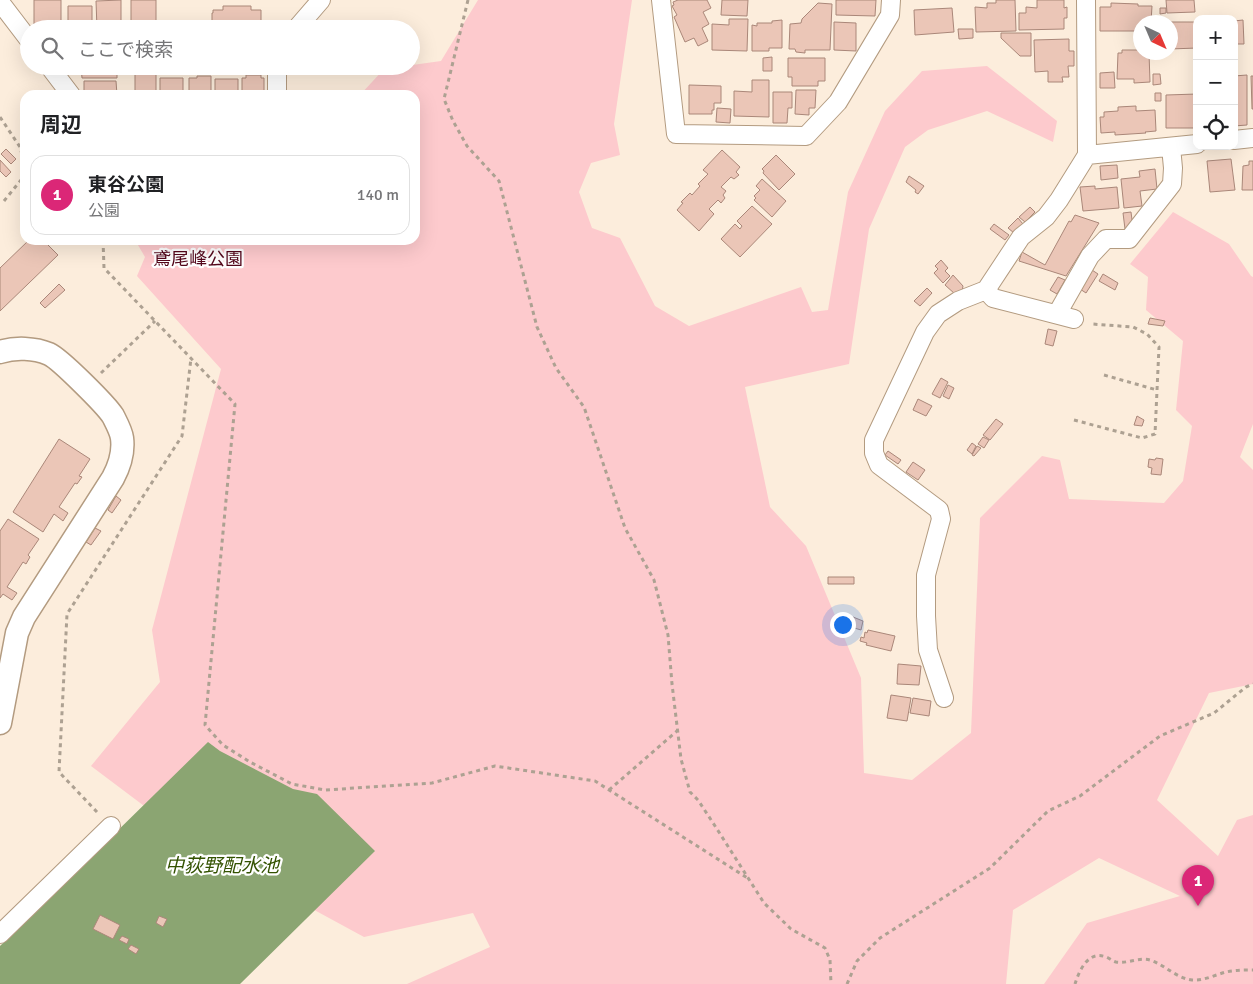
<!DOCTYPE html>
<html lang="ja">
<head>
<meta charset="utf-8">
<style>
	:root { --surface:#fff; --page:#f2f2f2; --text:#202124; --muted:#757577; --line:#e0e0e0; --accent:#db2777 }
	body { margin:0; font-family:Signika,"Noto Sans JP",sans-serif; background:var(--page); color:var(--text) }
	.controls { position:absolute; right:15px; top:15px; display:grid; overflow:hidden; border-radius:10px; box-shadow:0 5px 20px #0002 }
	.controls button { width:45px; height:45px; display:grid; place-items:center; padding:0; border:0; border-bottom:1px solid var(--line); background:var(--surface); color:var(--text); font:25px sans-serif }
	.compass { position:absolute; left:1133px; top:15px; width:45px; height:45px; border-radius:50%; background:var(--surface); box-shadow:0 5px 20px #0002; rotate:136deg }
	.you { position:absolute; left:842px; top:624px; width:18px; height:18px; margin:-12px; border:4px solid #fff; border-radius:50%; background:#1a73e8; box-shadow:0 0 0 8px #1a73e833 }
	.badge { display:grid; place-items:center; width:32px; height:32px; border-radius:50%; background:var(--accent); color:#fff; font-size:16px; font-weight:700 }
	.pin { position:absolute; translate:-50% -41px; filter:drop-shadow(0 1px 2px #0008) }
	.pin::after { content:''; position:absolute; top:26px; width:18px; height:15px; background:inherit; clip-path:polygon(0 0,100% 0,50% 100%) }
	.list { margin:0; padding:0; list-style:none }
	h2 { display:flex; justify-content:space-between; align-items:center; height:65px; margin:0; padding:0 20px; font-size:21px }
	h2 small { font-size:16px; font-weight:400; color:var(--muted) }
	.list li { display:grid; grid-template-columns:32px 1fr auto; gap:15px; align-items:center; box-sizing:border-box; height:80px; margin:0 10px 10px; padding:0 10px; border:1px solid var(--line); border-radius:15px }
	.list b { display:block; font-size:19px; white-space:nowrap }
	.list p { margin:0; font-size:16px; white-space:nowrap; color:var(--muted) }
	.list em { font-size:16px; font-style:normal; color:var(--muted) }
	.icon { flex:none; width:28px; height:28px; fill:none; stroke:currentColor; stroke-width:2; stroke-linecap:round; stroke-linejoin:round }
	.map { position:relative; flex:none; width:1253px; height:984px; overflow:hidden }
	.search { position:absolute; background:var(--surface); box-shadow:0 5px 20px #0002; left:20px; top:20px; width:400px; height:55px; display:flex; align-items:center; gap:12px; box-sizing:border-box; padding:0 18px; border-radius:28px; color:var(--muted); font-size:19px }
	.panel { position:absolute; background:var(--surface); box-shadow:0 5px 20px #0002; left:20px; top:90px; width:400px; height:155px; border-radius:15px }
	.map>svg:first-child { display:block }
	.green { fill:#fdcacd }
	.water { fill:#8ba572 }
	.building { fill:#ebc6b7; stroke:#aa8779 }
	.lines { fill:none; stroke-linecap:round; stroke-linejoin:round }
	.minor-casing { stroke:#b39b80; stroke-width:20 }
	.tertiary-casing { stroke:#b39b80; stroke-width:25 }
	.path { stroke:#ada192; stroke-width:3; stroke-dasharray:4 4; stroke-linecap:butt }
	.minor { stroke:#fff; stroke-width:18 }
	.tertiary { stroke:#fff; stroke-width:22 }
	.labels { text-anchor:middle; stroke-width:4.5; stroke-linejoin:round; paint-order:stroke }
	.park-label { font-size:18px; fill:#54071b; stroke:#fff }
	.water-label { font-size:19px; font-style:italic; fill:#335200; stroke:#fff }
</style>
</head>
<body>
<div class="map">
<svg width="1253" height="984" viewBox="0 0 1253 984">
	<rect width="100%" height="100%" fill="#fceddc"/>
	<path class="green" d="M478,0H632L614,124L620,155L591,163L579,192L592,228L620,238L655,306L689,326L801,287L812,312L828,310L848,192L885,111L922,71L987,66L1057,121L1053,142L987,111L928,130L905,147L869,229L849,364L745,387L770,507L806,546L861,678L864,773L912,780L971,733L980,518L1042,456L1060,460L1069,499L1164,503L1183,481L1192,426L1176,410L1183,341L1146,310L1148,277L1130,264L1173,212L1229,244L1251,276L1253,277V424L1240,457L1253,470V684L1209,693L1157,800L1218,856L1237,820L1253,815V984H1044L1087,923L1180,896L1099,858L1013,910L1006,984H407L490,947L473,913L364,937L200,848L91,766L160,682L152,630L221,369L137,276L145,257L135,240H415V95H360L384,69L441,61Z"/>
	<path class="water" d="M208,742L220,751L293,789L317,794L375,851L240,984H0V946Z"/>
	<path class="building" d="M34,0H61V24H34Z
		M121,0V29H97L96,1Z
		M131,0H156V29H131Z
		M678,0H707L711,8L703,12L709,24L702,28L708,41L698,46L694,38L685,42L674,17L677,15L672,6L674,5L673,2Z
		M722,0H748L747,16L721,15Z
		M836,0H876L875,16L836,15Z
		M996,0H1015L1016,31L976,32L975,7L987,8V3H996Z
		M1037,0H1064V8L1067,7V18H1064V29L1019,30V13H1026V7L1037,8Z
		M1166,0H1194L1195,12L1167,13Z
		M818,3L832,4L830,50H805V53L796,52L795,49H789L790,24L801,23L802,19Z
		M1111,3L1138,4V6H1152L1151,22H1140V31H1100V7H1111Z
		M68,6H92V29H66V23H68Z
		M223,6H251V10H261V29H212V13H213V10H223Z
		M952,8L954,32L915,35L914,10Z
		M1160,8H1166V13L1160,14Z
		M729,19H748L747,51L712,50V24L729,25Z
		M782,20V48H769V51H752V25L757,26V23H772V21Z
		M1243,20L1244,44H1234V21Z
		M834,22L856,23V51L834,50Z
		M1168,22H1197V48L1170,49V22Z
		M958,29H973V38L959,39Z
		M1001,33H1031V56H1020L1001,38Z
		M1069,39V51H1074V66H1068L1069,77H1062L1063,82H1048V71L1035,72L1034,40Z
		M1122,50H1140V52L1149,53L1150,82L1134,83V79H1117L1118,53H1122Z
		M772,57V71H763V58Z
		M788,58H825V81H818V86H792V77H788Z
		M81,66H117V78H82Z
		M156,72V95H135V73Z
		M1114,72L1115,88H1100V73Z
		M1153,74H1160L1161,84L1153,85Z
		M246,75H261V78H264V95H242V78H246Z
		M1247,75V125L1234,126V76Z
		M197,76H211V95H189V78H197Z
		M1251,76H1253V109H1252Z
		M160,78H183V95H160Z
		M215,79H238V95H215Z
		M752,80H769V117L734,116V91L752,92Z
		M84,81H116L117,95H87V92H84Z
		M689,85L721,86V103H714V110H712V114H689Z
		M796,90H816L815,108H809V115L795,114Z
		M773,92H792V108H788L787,123H773Z
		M1155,93H1161V101H1155Z
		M1197,94V128H1166V95Z
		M1136,106V111L1155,110L1156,131L1145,132L1146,133L1115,135V132L1101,133L1100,117H1104V112L1118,111V107Z
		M717,108L731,109L730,123L716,122Z
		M6,149L16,159L11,164L1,154Z
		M722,150L740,167L736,172L739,175L734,179L731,177L721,187L726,191L723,195L725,198L721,203L718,200L709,209L714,214L699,231L677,210L683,203L681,202L690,193L692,195L700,186L698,184L708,174L703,170Z
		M776,155L795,174L779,190L763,173L764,171L762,169Z
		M1231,159L1235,190L1210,192L1207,161Z
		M0,160L11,172L6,177L0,171Z
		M1249,161H1253V190H1242L1243,166L1249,165Z
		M1117,165L1118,178L1101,180L1100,166Z
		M1155,169L1157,189L1140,191L1142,206L1124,208L1121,179L1140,177L1139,171Z
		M909,176L924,186L918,194L915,192L916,190L906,182Z
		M762,179L786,201L772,217L754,200L756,198L754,196L760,190L756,186Z
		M1095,186V189L1117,187L1119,208L1083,211L1080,187Z
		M752,206L772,224L740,257L721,239L735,224L740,229L742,226L737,221Z
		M1030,207L1035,212L1025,222L1019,217Z
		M1131,212L1133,228L1125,229L1123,213Z
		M1075,215L1099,223L1066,276L1019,261L1022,252L1045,265L1069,221L1071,222Z
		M1018,218L1023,224L1014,233L1008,228Z
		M994,224L1009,235L1005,240L990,229Z
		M29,240H43L58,255L0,311V268Z
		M941,260L948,268L945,271L950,276L943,283L934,273L938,269L935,266Z
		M1092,270L1098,274L1086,293L1080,289Z
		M1103,274L1118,283L1115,290L1099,281Z
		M953,275L963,286L962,291L955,294L945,285Z
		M1058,277L1065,280L1057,294L1050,290Z
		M59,284L65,290L45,308L40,303Z
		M927,288L932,293L920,306L914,301Z
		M1150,318L1165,321L1163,326L1148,324Z
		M1048,329L1057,331L1053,346L1045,344Z
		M941,378L948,382L940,398L932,394Z
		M948,385L954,388L949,399L943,396Z
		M918,399L932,406L926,416L913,410Z
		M1137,416L1144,420L1142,426L1134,425Z
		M996,419L1003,424L990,440L983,435Z
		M983,437L989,440L984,448L978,444Z
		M59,439L90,459L79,476L82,477L77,484L75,483L59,507L68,513L63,521L54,514L43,532L13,512Z
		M972,443L976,446L972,454L967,450Z
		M977,446L981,448L974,456L972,455Z
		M888,451L901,460L898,464L885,455Z
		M1156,458L1163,459L1161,475L1151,474L1152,468L1148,467L1149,459L1155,460Z
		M913,462L925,470L918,480L906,472Z
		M116,496L121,500L112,513L108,510Z
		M8,519L39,539L28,555L30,557L26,564L23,562L7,587L17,593L12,600L3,594L0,598V531Z
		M95,528L101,531L91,545L86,542Z
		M828,577H854V584H828Z
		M853,617L863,621L861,630L851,627Z
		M868,630L895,636L891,651L866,645L867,643L860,641L861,637L864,638L865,632L867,633Z
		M898,664L921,666L919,685L897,684Z
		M891,695L911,698L907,721L887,718Z
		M913,698L931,701L929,716L910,713Z
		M100,915L120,925L113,939L93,929Z
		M159,916L167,919L163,927L156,923Z
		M122,936L129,939L127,944L119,940Z
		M131,945L139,949L136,954L128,949Z"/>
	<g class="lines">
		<defs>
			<path id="minor" d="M661,0L676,134L806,136L838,102L890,15L891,0
				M0,2L29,40
				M296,29L321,0
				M49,66L71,95
				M277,66V95
				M1234,140L1253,138
				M1087,155L1197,144
				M986,290L993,298L1074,319
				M1057,314L1090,256L1106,239H1129L1172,184L1173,168L1171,147
				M944,698L928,650L926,616V575L941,519L939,510L879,465L874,453V440L925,332L938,314L958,301L986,290L1021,237L1046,217L1059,200L1087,155L1086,0
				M0,934L111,826"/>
			<path id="tertiary" d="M0,352C15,347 35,348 49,354C60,359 106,405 113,416C116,422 121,431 122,438C124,453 120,465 113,478L24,617L17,633L0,723"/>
		</defs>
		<use href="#minor" class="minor-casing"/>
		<use href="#tertiary" class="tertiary-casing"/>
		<path class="path" d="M468,0L444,99L453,121L467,146L499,181L537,327L556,368L584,407L625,528L654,580L668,635L672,684L681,759L690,792L698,800L717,829L764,903L791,929L825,948L830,960L831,984
			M0,117L20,147L25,166
			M4,201L25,175
			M103,240L104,268L235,404L205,725L223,745L250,762L292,784L325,790L432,783L495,766L595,781L749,879
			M101,373L155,321
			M1104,375L1157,390
			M1074,420L1142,438L1155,434L1159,347L1147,334L1133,327L1092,324
			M609,790L677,731
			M97,812L59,772L67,614L182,436L191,358
			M847,984L857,961L880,938L990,868L1048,811L1080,796L1160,736L1214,713L1246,687L1253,684
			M1075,984C1079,971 1088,950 1106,957C1109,958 1112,961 1116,962C1127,964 1139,957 1150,960C1165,965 1176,978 1192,980C1203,981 1215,975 1226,972C1235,970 1244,970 1253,970"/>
		<use href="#minor" class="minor"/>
		<use href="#tertiary" class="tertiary"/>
	</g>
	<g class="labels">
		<g class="park-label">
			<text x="198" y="265">鳶尾峰公園</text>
		</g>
		<g class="water-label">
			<text x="222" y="872">中荻野配水池</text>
		</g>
	</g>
</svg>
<div class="controls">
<button>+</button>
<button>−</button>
<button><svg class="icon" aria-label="locate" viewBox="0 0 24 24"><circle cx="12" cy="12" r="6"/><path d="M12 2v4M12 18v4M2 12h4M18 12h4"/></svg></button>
</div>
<svg class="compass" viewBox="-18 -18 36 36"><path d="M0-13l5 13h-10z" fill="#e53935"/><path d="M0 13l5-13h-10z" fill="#757577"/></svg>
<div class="you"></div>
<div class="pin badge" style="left:1198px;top:906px">1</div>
<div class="search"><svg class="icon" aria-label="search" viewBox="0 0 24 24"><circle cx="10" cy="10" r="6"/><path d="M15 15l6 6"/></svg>ここで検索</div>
<section class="panel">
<h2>周辺<small></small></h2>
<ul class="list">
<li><span class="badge">1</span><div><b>東谷公園</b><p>公園</p></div><em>140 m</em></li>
</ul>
</section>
</div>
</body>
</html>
